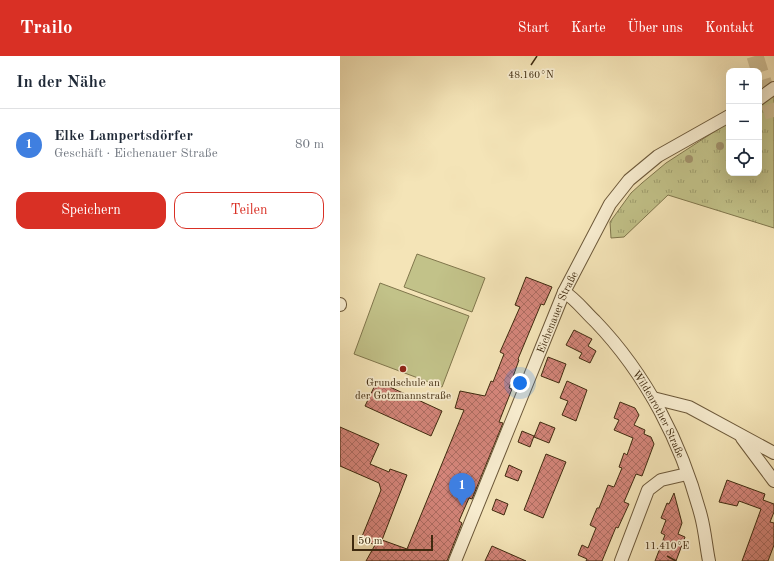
<!DOCTYPE html>
<html lang="de">
<head>
<meta charset="utf-8">
<style>
	:root { --surface:#fff; --page:#f6f6f7; --text:#1f2937; --muted:#747a83; --line:#e0e1e3; --accent:#d93025 }
	body { margin:0; font-family:"Old Standard TT",serif; background:var(--page); color:var(--text) }
	.controls { position:absolute; right:12px; top:12px; display:grid; overflow:hidden; border-radius:8px; box-shadow:0 4px 16px #0002 }
	.controls button { width:36px; height:36px; display:grid; place-items:center; padding:0; border:0; border-bottom:1px solid var(--line); background:var(--surface); color:var(--text); font:20px sans-serif }
	.scale { position:absolute; left:12px; bottom:10px; width:81px; box-sizing:border-box; padding-left:4px; border:2px solid #3f2a0f; border-top:0; font-size:11px; line-height:14px; white-space:nowrap; color:#3f2a0f; -webkit-text-stroke:3px #f8edd0; paint-order:stroke }
	.you { position:absolute; left:180px; top:327px; width:14px; height:14px; margin:-10px; border:3px solid #fff; border-radius:50%; background:#1a73e8; box-shadow:0 0 0 6px #1a73e833 }
	.badge { display:grid; place-items:center; width:26px; height:26px; border-radius:50%; background:var(--accent); color:#fff; font-size:13px; font-weight:700 }
	.pin { position:absolute; translate:-50% -33px; filter:drop-shadow(0 1px 2px #0008) }
	.pin::after { content:''; position:absolute; top:21px; width:14px; height:12px; background:inherit; clip-path:polygon(0 0,100% 0,50% 100%) }
	.list { margin:0; padding:0; list-style:none }
	h2 { display:flex; justify-content:space-between; align-items:center; height:52px; margin:0; padding:0 16px; font-size:17px }
	h2 small { font-size:13px; font-weight:400; color:var(--muted) }
	.list li { display:grid; grid-template-columns:26px 1fr auto; gap:12px; align-items:center; box-sizing:border-box; height:72px; padding:0 16px; border-top:1px solid var(--line) }
	.list b { display:block; font-size:15px; white-space:nowrap }
	.list p { margin:0; font-size:13px; white-space:nowrap; color:var(--muted) }
	.list em { font-size:13px; font-style:normal; color:var(--muted) }
	.actions { display:flex; gap:8px; padding:12px 16px }
	.actions a { flex:1; padding:9px 0; border:1px solid var(--accent); border-radius:12px; text-align:center; font-size:14px; color:var(--accent) }
	.actions .main { background:var(--accent); color:#fff }
	.icon { flex:none; width:22px; height:22px; fill:none; stroke:currentColor; stroke-width:2; stroke-linecap:round; stroke-linejoin:round }
	.map { position:relative; flex:none; width:434px; height:505px; overflow:hidden }
	header { display:flex; align-items:center; gap:24px; box-sizing:border-box; height:56px; padding:0 20px; background:var(--accent); color:#fff }
	header strong { font-size:19px }
	nav { display:flex; gap:22px; margin-inline-start:auto; font-size:14px }
	main { display:flex }
	aside { flex:1; background:var(--surface) }
	.map>svg:first-child { display:block }
	.grass { fill:url(#grass-tufts); stroke:#80764c }
	.pitch { fill:#c2c289; stroke:#80764c }
	.building { fill:url(#building-cross-hatch); stroke:#3f2a0f }
	.lines { fill:none; stroke-linecap:round; stroke-linejoin:round }
	.highway-tunnel { stroke:#d0bf95; stroke-width:17; stroke-dasharray:17 8; stroke-linecap:butt }
	.minor-casing { stroke:#6c5839; stroke-width:14 }
	.minor { stroke:#f8edd0; stroke-width:12 }
	.tree { fill:#a3936c }
	.ticks { fill:none; stroke:#3f2a0f; stroke-width:1.5 }
	.poi-dot { fill:#8f2418; stroke:#f8edd0; stroke-width:1.5 }
	.labels { text-anchor:middle; stroke-width:3.5; stroke-linejoin:round; paint-order:stroke }
	.street-label { font-size:11px; fill:#3f2a0f; stroke:#f8edd0 }
	.poi-label { font-size:11px; fill:#3f2a0f; stroke:#f8edd0 }
	.ticks-label { font-size:10px; text-anchor:middle; fill:#3f2a0f; stroke:#f8edd0; stroke-width:3.5; stroke-linejoin:round; paint-order:stroke }
</style>
</head>
<body>
<header>
<strong>Trailo</strong>
<nav><a>Start</a><a>Karte</a><a>Über uns</a><a>Kontakt</a></nav>
</header>
<main>
<aside>
<h2>In der Nähe<small></small></h2>
<ul class="list">
<li><span class="badge" style="background:#3f7fe0">1</span><div><b>Elke Lampertsdörfer</b><p>Geschäft · Eichenauer Straße</p></div><em>80 m</em></li>
</ul>
<div class="actions"><a class="main">Speichern</a><a>Teilen</a></div>
</aside>
<div class="map">
<svg width="434" height="505" viewBox="0 0 434 505">
	<defs>
		<pattern id="grass-tufts" width="24" height="20" patternUnits="userSpaceOnUse"><rect width="24" height="20" fill="#c2c289"/><path d="M3 7l-1-3M5 7V3M7 7l1-3M15 17l-1-3M17 17v-4M19 17l1-3" fill="none" stroke="#9f9e6e"/></pattern>
		<pattern id="building-cross-hatch" width="8" height="8" patternUnits="userSpaceOnUse"><rect width="8" height="8" fill="#d4857a"/><path d="M0 0l8 8M0 8l8-8" fill="none" stroke="#ad6d62"/></pattern>
	</defs>
	<rect width="100%" height="100%" fill="#f4e4b7"/>
	<filter id="stains"><feTurbulence type="fractalNoise" baseFrequency=".005" numOctaves="4"/><feColorMatrix values="0 0 0 0 .2 0 0 0 0 .09 0 0 0 0 .02 0 0 0 .5 -.17"/></filter>
	<radialGradient id="worn" r=".72"><stop offset=".6" stop-color="#630" stop-opacity="0"/><stop offset="1" stop-color="#630" stop-opacity=".3"/></radialGradient>
	<path class="grass" d="M434,40V172L328,139L284,181L271,182L270,166L291,137L302,127L326,107L389,66V117H419V49Z"/>
	<path class="pitch" d="M77,198L145,222L132,256L64,231Z
		M40,227L129,260L102,331L14,298Z"/>
	<path class="building" d="M186,221L212,231L204,249L201,248L178,303L179,304L169,332L172,333L159,366L163,367L132,443L129,442L119,465L122,467L107,505H26L35,489L21,483L41,434L39,427L0,410V371L39,388L30,408L49,416L50,413L67,419L42,484L67,493L124,354L115,352L120,335L145,340L151,325L153,326L164,298L160,296L180,251L175,249Z
		M234,274L252,283L248,290L256,295L250,307L239,302L242,297L226,289Z
		M208,301L226,308L219,327L201,320Z
		M37,325L102,355L91,380L25,350Z
		M227,325L247,334L236,365L222,359L228,345L220,342Z
		M280,346L295,352L299,359L294,369L305,374L304,378L311,381L314,388L302,420L296,418L284,446L289,448L278,472L276,471L262,505H246L247,503L238,499L242,489L248,492L256,472L250,469L257,452H259L268,429L274,431L282,412L279,411L284,397L287,399L293,382L274,374L279,364L274,362Z
		M200,366L215,372L209,387L194,381Z
		M182,375L194,380L190,391L178,386Z
		M206,398L226,406L203,462L184,454Z
		M169,409L182,415L178,425L165,420Z
		M387,424L425,438L423,444L434,448V456L430,466L434,467V489L428,505H402L421,453L399,445L397,450L379,446Z
		M334,437L342,467L338,478L345,481L336,505H315L325,479L321,477L326,464L321,462L327,447L329,448Z
		M156,443L168,448L164,459L152,454Z
		M152,490L186,505H145Z"/>
	<g class="lines">
		<path class="highway-tunnel" d="M415,0L434,61"/>
		<defs>
			<g id="minor">
				<path d="M419,43L434,32"/>
				<path id="s1" d="M224,236C236,243 245,256 255,265C307,319 342,388 361,460C365,475 366,490 369,505"/>
				<path d="M0,248V249"/>
				<path d="M313,342L349,351L434,397"/>
				<path d="M402,382L434,425"/>
				<path id="s2" d="M115,505L224,236L270,148L289,124L318,100L389,60"/>
				<path d="M281,505L308,434L321,424L347,418"/>
			</g>
		</defs>
		<use href="#minor" class="minor-casing"/>
		<use href="#minor" class="minor"/>
	</g>
	<g class="tree">
		<circle cx="380" cy="90" r="4"/>
		<circle cx="349" cy="103" r="4"/>
	</g>
	<path class="ticks" d="M191,9L197,0M327,500L336,505"/>
	<circle class="poi-dot" cx="63" cy="313" r="4"/>
	<g class="labels">
		<g class="street-label">
			<text dy="4" stroke="none"><textPath href="#s2" startOffset="269">Eichenauer Straße</textPath></text>
			<text dy="4" stroke="none"><textPath href="#s1" startOffset="156">Wildenrother Straße</textPath></text>
		</g>
		<g class="poi-label">
			<text x="63" y="330">Grundschule an<tspan x="63" dy="13">der Gotzmannstraße</tspan></text>
		</g>
	</g>
	<g class="ticks-label">
		<text x="191" y="22">48.160°N</text>
		<text x="327" y="493">11.410°E</text>
	</g>
	<rect width="100%" height="100%" filter="url(#stains)"/>
	<rect width="100%" height="100%" fill="url(#worn)"/>
</svg>
<div class="controls">
<button>+</button>
<button>−</button>
<button><svg class="icon" aria-label="locate" viewBox="0 0 24 24"><circle cx="12" cy="12" r="6"/><path d="M12 2v4M12 18v4M2 12h4M18 12h4"/></svg></button>
</div>
<div class="scale">50 m</div>
<div class="you"></div>
<div class="pin badge" style="left:122px;top:450px;background:#3f7fe0">1</div>
</div>
</main>
</body>
</html>
